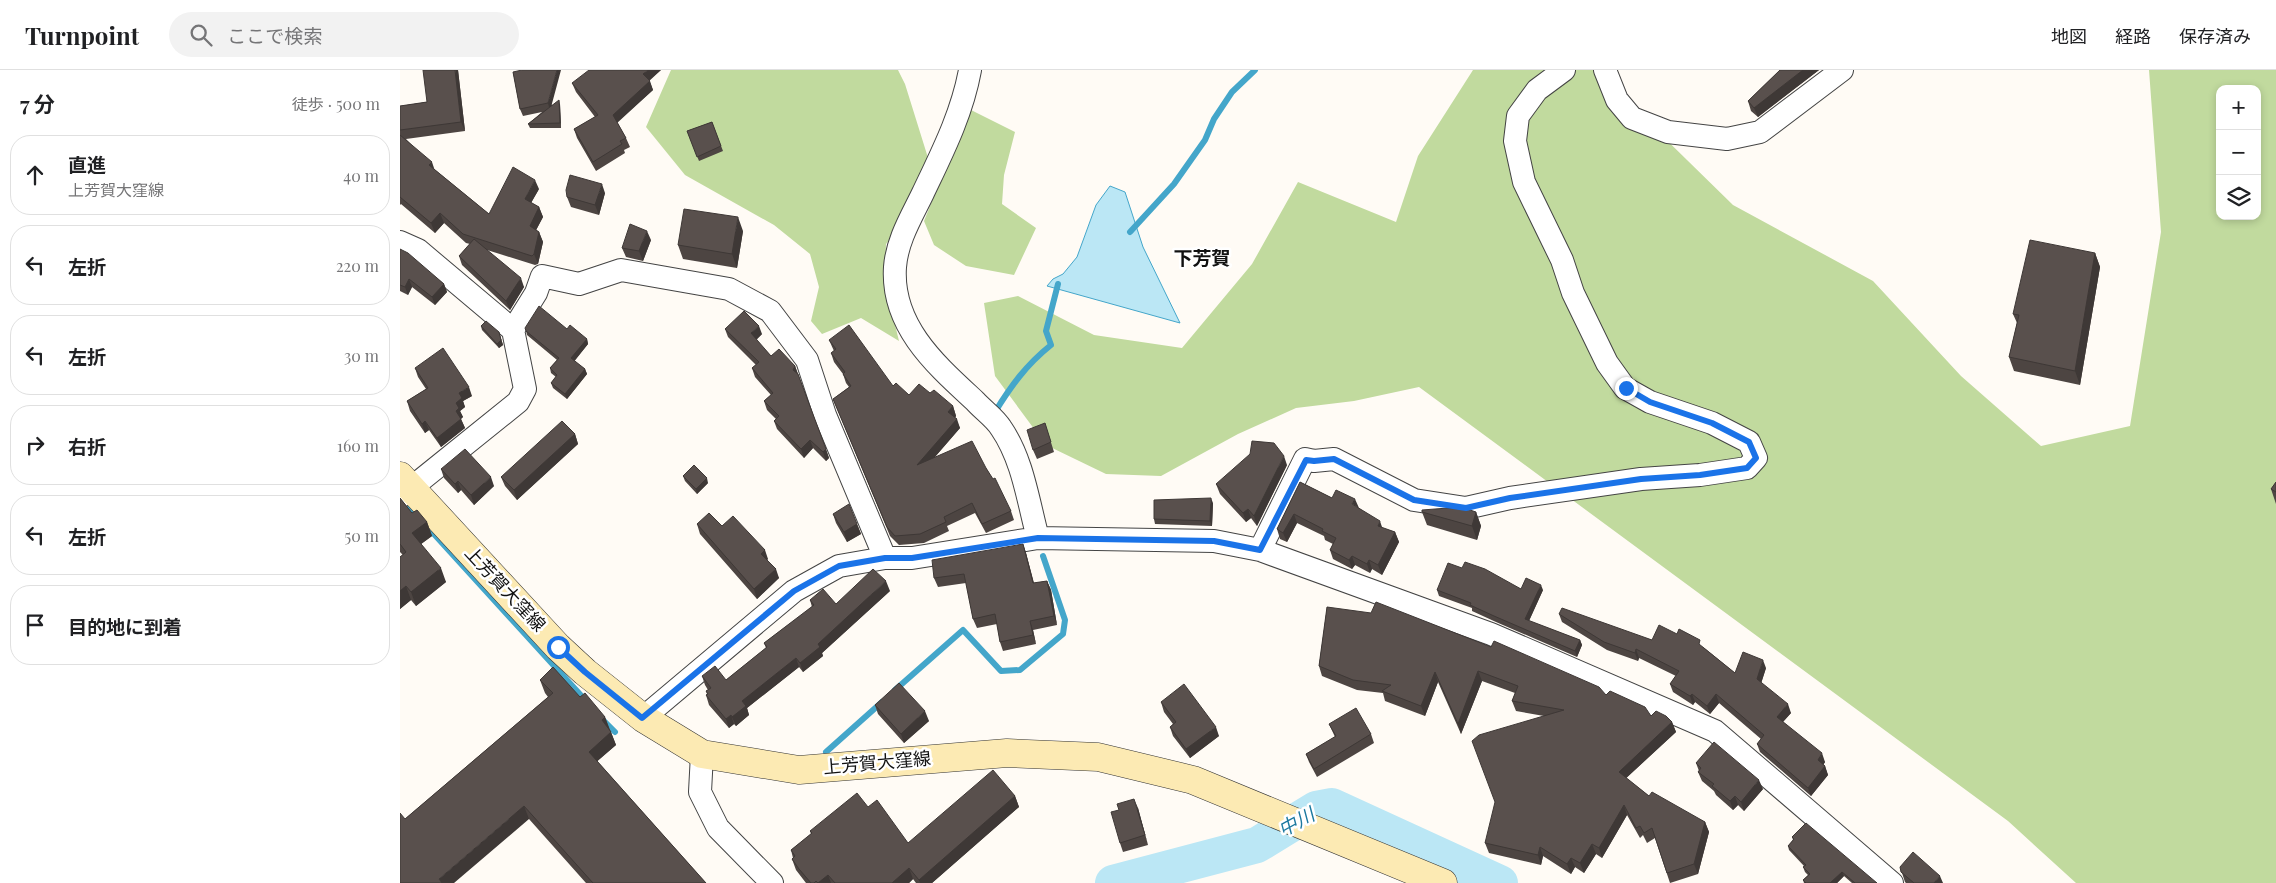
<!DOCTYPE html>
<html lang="ja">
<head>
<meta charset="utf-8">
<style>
	:root { --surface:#fff; --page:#f2f2f2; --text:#202124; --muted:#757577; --line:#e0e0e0 }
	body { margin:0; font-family:"Playfair Display","Noto Sans JP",serif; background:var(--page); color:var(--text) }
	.controls { position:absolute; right:15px; top:15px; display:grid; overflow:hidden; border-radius:10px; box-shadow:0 2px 8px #0003 }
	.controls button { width:45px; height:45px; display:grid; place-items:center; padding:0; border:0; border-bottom:1px solid var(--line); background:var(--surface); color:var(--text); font:25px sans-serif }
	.stop { position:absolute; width:15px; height:15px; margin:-11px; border:4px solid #1a73e8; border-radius:50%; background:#fff }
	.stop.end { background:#1a73e8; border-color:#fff; box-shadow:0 1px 5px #0008 }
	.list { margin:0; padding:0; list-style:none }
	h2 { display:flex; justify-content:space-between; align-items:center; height:65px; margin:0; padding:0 20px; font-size:21px }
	h2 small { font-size:16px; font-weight:400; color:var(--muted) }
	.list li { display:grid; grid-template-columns:32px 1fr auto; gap:15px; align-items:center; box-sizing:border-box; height:80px; margin:0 10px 10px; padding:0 10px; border:1px solid var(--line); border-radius:20px }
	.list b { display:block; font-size:19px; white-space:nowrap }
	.list p { margin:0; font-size:16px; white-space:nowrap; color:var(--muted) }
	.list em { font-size:16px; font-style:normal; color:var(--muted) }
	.icon { flex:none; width:28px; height:28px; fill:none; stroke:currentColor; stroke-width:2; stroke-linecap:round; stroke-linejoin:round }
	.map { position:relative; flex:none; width:1876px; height:813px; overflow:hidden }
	header { display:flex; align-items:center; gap:30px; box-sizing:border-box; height:70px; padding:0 25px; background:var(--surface); border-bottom:1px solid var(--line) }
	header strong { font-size:24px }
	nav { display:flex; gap:28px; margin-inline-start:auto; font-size:18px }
	.search { width:350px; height:45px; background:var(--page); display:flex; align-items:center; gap:12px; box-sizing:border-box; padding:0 18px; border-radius:28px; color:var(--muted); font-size:19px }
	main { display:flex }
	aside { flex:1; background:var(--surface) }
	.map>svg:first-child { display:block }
	.forest { fill:#c1da9e; fill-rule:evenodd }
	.water { fill:#bbe7f5; stroke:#44a6ca }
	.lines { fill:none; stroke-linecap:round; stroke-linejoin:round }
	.stream { stroke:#44a6ca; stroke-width:6 }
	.river { stroke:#bbe7f5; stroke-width:36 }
	.minor-casing { stroke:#444; stroke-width:24 }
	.secondary-casing { stroke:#333; stroke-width:29 }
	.minor { stroke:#fff; stroke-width:22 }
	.secondary { stroke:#fceab3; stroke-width:28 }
	.wall { fill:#4d4542 }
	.shaded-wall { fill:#3e3836 }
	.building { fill:#59504d; stroke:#3e3836 }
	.route { stroke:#1a73e8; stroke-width:6 }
	.labels { text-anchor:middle; stroke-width:5; stroke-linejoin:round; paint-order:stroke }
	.street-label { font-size:18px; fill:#111; stroke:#fff }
	.neighbourhood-label { font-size:19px; font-weight:bold; fill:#111; stroke:#fff }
	.water-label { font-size:19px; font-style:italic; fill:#1c79a0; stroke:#fff }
</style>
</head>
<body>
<header>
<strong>Turnpoint</strong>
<div class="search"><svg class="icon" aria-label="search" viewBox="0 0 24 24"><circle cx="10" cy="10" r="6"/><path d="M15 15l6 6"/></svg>ここで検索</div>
<nav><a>地図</a><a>経路</a><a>保存済み</a></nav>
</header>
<main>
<aside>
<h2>7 分<small>徒歩 · 500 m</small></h2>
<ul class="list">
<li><svg class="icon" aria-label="ahead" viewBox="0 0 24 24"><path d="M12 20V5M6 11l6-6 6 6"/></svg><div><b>直進</b><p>上芳賀大窪線</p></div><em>40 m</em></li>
<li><svg class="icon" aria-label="left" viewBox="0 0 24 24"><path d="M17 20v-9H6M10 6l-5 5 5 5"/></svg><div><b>左折</b></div><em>220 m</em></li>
<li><svg class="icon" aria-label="left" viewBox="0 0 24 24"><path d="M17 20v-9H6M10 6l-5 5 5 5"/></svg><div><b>左折</b></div><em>30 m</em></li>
<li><svg class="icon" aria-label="right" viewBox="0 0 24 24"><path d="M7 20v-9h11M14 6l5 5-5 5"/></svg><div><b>右折</b></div><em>160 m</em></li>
<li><svg class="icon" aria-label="left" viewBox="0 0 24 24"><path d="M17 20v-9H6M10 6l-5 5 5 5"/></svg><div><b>左折</b></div><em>50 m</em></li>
<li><svg class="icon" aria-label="arrive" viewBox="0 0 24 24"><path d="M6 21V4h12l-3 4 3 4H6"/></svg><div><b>目的地に到着</b></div></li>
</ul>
</aside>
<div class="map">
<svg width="1876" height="813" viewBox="0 0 1876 813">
	<rect width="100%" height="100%" fill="#fffbf5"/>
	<path class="forest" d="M271,0H498L505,14L529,91L499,158L486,174L485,214L499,271L461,248L422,264L411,251L419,217L410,184L374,155L285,105L246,57Z
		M1073,0H1195L1333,135L1473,211L1561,306L1641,376L1730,356L1761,162L1749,0H1876V813H1676L1608,751L1019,317L954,331L896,338L838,364L761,406L706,404L646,375L595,306L584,233L618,226L694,265L782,278L852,194L898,112L996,152L1018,86ZM1820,19H1857V146H1820Z
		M569,39L615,62L604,105L602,134L636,158L614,205L566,196L534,175L524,151Z"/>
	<path class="water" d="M710,116L725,122L743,177L780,253L647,216L653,209L663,204L677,187L696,135Z"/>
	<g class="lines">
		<path class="stream" d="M730,162L774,114L805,70L814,49L832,22L855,0
			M595,342C611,316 626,295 651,275L646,261L658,214
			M3,430L187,632
			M495,620L563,560L601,601L620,600L663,564L665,550L643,486
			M202,649L215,662
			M426,682L482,632"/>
		<path class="river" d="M713,813L857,775L916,739L932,736L1100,813"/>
		<defs>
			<path id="minor" d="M570,0C562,44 542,83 523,123C512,146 497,170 495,197C491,256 536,295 575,331C583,340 595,348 601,358C623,390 628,431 638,468
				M1205,0L1217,30L1232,48L1268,62L1327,69L1360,62L1442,0
				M0,172L18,180L113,260
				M0,427L118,332L125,319L113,260L136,223L142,206L179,214L221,200L329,219L370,241L407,290L425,345L485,488
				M860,480L905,389L914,391L934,389L1014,430L1066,438L1110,428L1241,409L1300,405L1347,398L1356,388L1349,372L1312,353L1250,332L1225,318L1207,293L1173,223L1162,190L1124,112L1115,71L1118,46L1137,20L1164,0
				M243,648L394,521L439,496L485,488H512L638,468L814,471L860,480L1091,564L1315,661L1492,813
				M302,684L300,722L318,758L372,813"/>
			<path id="secondary" d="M0,406L158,577L185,602L243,648L302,684L399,700L607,683L698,687L793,710L1043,813"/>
		</defs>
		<use href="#minor" class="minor-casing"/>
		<use href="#secondary" class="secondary-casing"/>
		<use href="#minor" class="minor"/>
		<use href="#secondary" class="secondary"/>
	</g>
	<path class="wall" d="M58,0L65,61L6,69L34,99L89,144L139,119L131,133L139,137L143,147L136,160L139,162L143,172L138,194L135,195L87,180L124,217L110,240L62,195L59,186L70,174L66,173L44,153L35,163L1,134L0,135V36L27,32Z
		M261,0L249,10L253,20L217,52L226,68L230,77L224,80L225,83L196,101L177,68L174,59L195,47L176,22L172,13Z
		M1380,0H1419L1358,47L1351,41L1348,31Z
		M113,2L152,35L160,34L161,58H130L128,54L142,42L123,46L120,39Z
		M312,52L323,81L299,91L287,61Z
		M205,123L199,145L171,137L167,127Z
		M343,161L337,198L283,189L278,175Z
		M251,170L243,191L226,187L222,178Z
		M0,179L44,214L47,222L35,235L12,217L8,225L0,221Z
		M1695,183L1700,197L1680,315L1614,301L1609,287L1617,253L1613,244Z
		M81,256L99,262L103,275L99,278L82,260Z
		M167,259L187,269L188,274L174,291L185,299L187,304L167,329L153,318L151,313L156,307L151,303L150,298L157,290L127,265L126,261Z
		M325,259L362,264L356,270L371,286L395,296L429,388L426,391L413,378L404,388L377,359L374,351L376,349L367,340L364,331L371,325L355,307L352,298L356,295L328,267Z
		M429,270L493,316L509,325L530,323L553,336L556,346L555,348L560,358L535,387L586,398L611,441L614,450L586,463L575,443L547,456L549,461L524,473L499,475L490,466L433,329L449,317L446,313L443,304L434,292L431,283L434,281Z
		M15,298L72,326L63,331L65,337L60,341L63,347L61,349L65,358L41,377L29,360L25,363L10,341L7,331L26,319L18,307Z
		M645,353L654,382L637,389L633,380Z
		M175,364L178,374L117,430L105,416L101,407Z
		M887,395L857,456L851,448L846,452L820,424L816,414Z
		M41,399L94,416L74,435L61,420L58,423L44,408Z
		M283,406L308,413L297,424L285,411Z
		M900,412L932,428L959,438L982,458L995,462L999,472L982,505L972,499L970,503L955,495L952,499L933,489L930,480L933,474L925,470L924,466L897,453L887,472L880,469L877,459Z
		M1876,412V434L1871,419Z
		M0,428L12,443L27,452L32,466L21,474L46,512L16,536L11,530L0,539V487L3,485L0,482Z
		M813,433L812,456L755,454L754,449Z
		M1022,442H1076L1081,456L1077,470L1027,455Z
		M433,444L457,454L461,464L447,472L436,453Z
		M297,454L322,456L368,489L367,490L379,508L357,529L300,464Z
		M623,474L626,483L634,513L647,511L651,520L657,555L633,560L636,574L603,581L600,572L597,554L577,558L573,549L566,513L538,517L534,508Z
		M1062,498L1121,519L1143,520L1129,551L1180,570L1182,575L1177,587L1096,552L1072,541V538L1039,526L1037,520Z
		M490,521L422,583L423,586L403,602L399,597L347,638L349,645L336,656L334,654L329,658L309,635L306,625L307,624L306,621L308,620L305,615L302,606L326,610L366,578L364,573L412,537L410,530L436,534Z
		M927,537L1206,625L1251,646L1272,652L1276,662L1226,708L1249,726L1305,752L1309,762L1298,804L1270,813L1255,768L1247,773L1243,765L1240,768L1227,745L1202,788L1196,784L1184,803L1175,797L1171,804L1143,786L1141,795L1089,783L1085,773L1144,646L1116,641L1112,631L1115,623L1082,611L1061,664L1038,612L1025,646L985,631L983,623L957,620L922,606L919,596Z
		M1159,544L1252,570L1303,577L1335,603L1366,598L1361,613L1391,643L1383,652L1425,692L1423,695L1425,696L1428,705L1411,726L1360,682L1357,674L1361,669L1319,633L1310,644L1295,632L1293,635L1273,622L1270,614L1276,606L1239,588L1238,591L1207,580L1162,552Z
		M140,610L180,627L205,647L216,675L197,691L306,813H186L129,749H5L148,627L145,623Z
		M761,632L819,666L790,688L773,666L770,657L773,654L764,642Z
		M475,635L529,651L504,673L478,644Z
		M929,654L971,664L974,673L917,707L909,692L906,684L935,667Z
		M1296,693L1363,719L1344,741L1338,735L1333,740L1316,725L1314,721L1302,711L1298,702L1299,701Z
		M615,726L619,737L532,813H516L513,809L509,813H406L396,800L392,789L393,788L391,780L411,764L410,761L468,737L508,773Z
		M738,738L748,775L723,782L720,773Z
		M1392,767L1477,813H1452L1444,806L1437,813H1404L1403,810L1408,805L1405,802L1403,797L1404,796L1389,780L1388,776L1393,770Z
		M1500,797L1543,813H1506L1505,812Z"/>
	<path class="shaded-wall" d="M55,0H58L65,61L61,52Z
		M157,0H161L150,41L148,33Z
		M248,0H261L247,13L243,4Z
		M1403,0H1419L1358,47L1354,38Z
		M250,11L253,20L216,54L213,45Z
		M159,30L160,34L161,58L160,53Z
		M32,92L35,101L29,95Z
		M135,110L139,119L128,138L125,129Z
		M202,114L205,123L199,145L195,135Z
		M139,137L143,147L133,166L130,156Z
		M40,143L44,153L35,163L31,153Z
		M338,147L343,161L337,198L332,184Z
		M247,161L251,170L243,191L239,181Z
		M139,162L143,172L138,194L134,184Z
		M1695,183L1700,197L1680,315L1675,301Z
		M121,208L124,217L110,240L106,231Z
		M9,209L12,217L8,225L5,217Z
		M44,214L47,222L35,235L32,227Z
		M359,256L362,264L354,272L351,263Z
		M99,262L103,275L99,278L97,274Z
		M187,269L188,274L173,293L171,288Z
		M395,296L398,304L393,300Z
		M185,299L187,304L167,329L165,324Z
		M69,317L72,326L63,331L65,337L60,341L63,347L59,350L56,341V333L59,323Z
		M553,336L556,346L552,351L548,342Z
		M61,349L65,358L41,377L37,368Z
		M557,349L560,358L520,404L517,395Z
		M25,351L29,360L25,363L22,354Z
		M175,364L178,374L117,430L114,420Z
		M410,370L413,378L404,388L401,379Z
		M426,379L429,388L426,391L423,382Z
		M884,386L887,395L857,456L854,446Z
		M91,407L94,416L74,435L71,425Z
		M307,408L308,413L297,424L296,419Z
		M58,411L61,420L58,423L55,414Z
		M811,428L813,433L812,456L810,451Z
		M955,429L959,438L952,434Z
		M848,439L851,448L846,452L843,443Z
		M1076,442L1081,456L1077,470L1072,456Z
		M894,444L897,453L887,472L883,463Z
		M980,451L983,460L978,456Z
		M27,452L32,466L17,477L12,463Z
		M457,454L461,464L447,472L444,462Z
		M995,462L999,472L982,505L978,495Z
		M623,474L626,483L636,522L633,513Z
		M365,480L368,489L364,493L361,484Z
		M952,486L955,495L952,499L949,490Z
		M969,490L972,499L970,503L967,494Z
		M41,498L46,512L16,536L11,522Z
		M376,499L379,508L357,529L354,519Z
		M486,511L490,521L422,583L423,586L403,602L400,593L418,574Z
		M647,511L651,520L657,555L654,546Z
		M1141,515L1143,520L1127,555L1125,549Z
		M6,516L11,530L0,539V521Z
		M630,551L633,560L636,574L633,565Z
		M1180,570L1182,575L1177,587L1175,581Z
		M1236,579L1239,588L1238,591L1235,583Z
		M396,588L399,597L347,638L349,645L336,656L332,647L342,631Z
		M1363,590L1366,598L1360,617L1357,609Z
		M1078,601L1082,611L1061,664L1058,654Z
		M1035,602L1038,612L1025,646L1021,636Z
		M1292,624L1295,632L1293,635L1290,626Z
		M1316,624L1319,633L1310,644L1307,636Z
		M1388,634L1391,643L1380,655L1377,647Z
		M525,641L529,651L504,673L501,664Z
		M331,645L334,654L329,658L326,649Z
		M205,647L210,661L202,650Z
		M1272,652L1276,662L1222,712L1219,702Z
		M816,657L819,666L790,688L786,679Z
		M211,662L216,675L193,695L189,682Z
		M1422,683L1425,692L1421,699L1418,690Z
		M1425,696L1428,705L1411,726L1408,718Z
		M1359,710L1363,719L1344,741L1341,732Z
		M615,726L619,737L532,813H520L519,810Z
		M1335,726L1338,735L1333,740L1330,731Z
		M734,729L738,738L748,775L745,765Z
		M1224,735L1227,745L1202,788L1199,778Z
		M124,736L129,749L54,813H41L39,809Z
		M1305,752L1309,762L1298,804L1294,794Z
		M1192,774L1196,784L1184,803L1180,793Z
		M1140,777L1143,786L1141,795L1138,785Z
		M1171,788L1175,797L1171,804L1167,794Z
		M509,798L513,809L509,813H492Z
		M1442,802L1444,806L1437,813H1430Z
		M428,805L431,813H418Z
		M1540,806L1543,813H1534Z"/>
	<path class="building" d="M23,0H55L61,52L0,60V36L27,32Z
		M122,0H157L148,33L120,39L113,2Z
		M189,0H248L243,4L250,11L213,45L226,68L220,71L222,74L193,92L174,59L198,45L172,13Z
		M1380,0H1403L1354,38L1348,31Z
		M159,30L160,53L128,54Z
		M312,52L321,76L297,87L287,61Z
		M0,65L32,92L29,95L89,144L113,97L135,110L125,129L139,137L130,156L139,162L134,184L132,186L63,164L40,143L31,153L0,127Z
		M170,105L202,114L195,135L167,127L166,120Z
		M284,139L338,147L332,184L278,175Z
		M230,154L247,161L239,181L222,178Z
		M74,169L121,208L106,231L59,186Z
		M1630,170L1695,183L1675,301L1609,287L1619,245L1613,244Z
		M0,179L8,183L44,214L32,227L9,209L5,217L0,215Z
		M139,236L167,259L170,255L187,269L171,288L185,299L165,324L151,313L157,305L150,298L159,288L126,261L125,258Z
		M344,241L359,256L351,263L371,286L379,279L395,296L393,300L398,304L426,379L423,382L410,370L401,379L374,351L379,346L364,331L373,323L352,298L359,292L325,259Z
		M86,251L99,262L101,270L97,274L81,256Z
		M449,255L493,316L496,313L509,325L519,314L530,323L534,320L553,336L548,342L557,349L517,395L572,371L586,398L593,409L595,408L611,441L582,454L572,433L544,447L546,452L520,464L495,466L487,457L433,329L451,316L443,304L445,302L431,283L436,279L429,270Z
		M43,278L69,317L59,323L62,328L56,333L59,338L56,341L61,349L37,368L25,351L22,354L7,331L28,318L15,298Z
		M162,351L175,364L114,420L101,407Z
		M645,353L651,372L633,380L627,360Z
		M852,371L874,373L884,386L854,446L848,439L843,443L816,414L850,384Z
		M65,379L91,407L71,425L58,411L55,414L41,399Z
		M294,395L307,408L296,419L283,406Z
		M900,412L932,428L936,420L955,429L952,434L980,451L978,456L995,462L978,495L969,490L967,494L952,486L949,490L930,480L936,468L922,461L923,459L894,444L883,463L877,459Z
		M1876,412V422L1871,419Z
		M0,428L12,443L17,440L27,452L12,463L41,498L11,522L6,516L0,521V487L6,482L0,474Z
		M811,428L810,451L754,449V430Z
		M449,434L457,454L444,462L433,444Z
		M1061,437L1076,442L1072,456L1022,442V440Z
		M309,443L322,456L333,446L365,480L361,484L376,499L354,519L297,454Z
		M623,474L633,513L647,511L654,546L630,551L633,565L600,572L595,544L573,549L564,504L534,508L532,490Z
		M1065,492L1085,499L1121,519L1126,508L1141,515L1125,549L1180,570L1175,581L1094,546L1070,535L1071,533L1037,520L1048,493L1062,498Z
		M473,499L486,511L418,574L420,577L400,593L396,588L342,631L346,636L332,647L331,645L326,649L306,625L308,624L306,621L311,618L302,606L315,596L326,610L367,577L364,573L414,535L410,530L423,519L436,534Z
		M976,532L1091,577L1094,571L1199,617L1206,625L1210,621L1245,637L1251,646L1256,641L1266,646L1272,652L1219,702L1249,726L1252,722L1305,752L1294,794L1267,803L1252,758L1244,763L1240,756L1236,758L1224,735L1199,778L1192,774L1180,793L1171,788L1167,794L1140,777L1138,785L1085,773L1095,732L1072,671L1079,665L1164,640L1112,631L1118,616L1078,601L1058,654L1035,602L1021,636L982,621L991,615L953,610L919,596L927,537L971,543Z
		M1162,538L1252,570L1259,555L1277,564L1279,559L1300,570L1299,574L1335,603L1343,582L1363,590L1357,609L1388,634L1377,647L1422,683L1418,690L1425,696L1408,718L1357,674L1364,665L1316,624L1307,636L1292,624L1290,626L1270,614L1279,601L1236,579L1235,583L1204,572L1159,544Z
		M153,597L180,627L185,623L205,647L202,650L211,662L189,682L306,813H193L124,736L39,809L42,813H0V743L5,749L153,623L140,610Z
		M499,613L525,641L501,664L475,635Z
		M784,614L816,657L786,679L770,657L776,652L761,632Z
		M956,638L971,664L914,699L906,684L936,666L929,654Z
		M1314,672L1359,710L1341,732L1335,726L1330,731L1312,716L1314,714L1298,702L1301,698L1296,693Z
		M593,700L615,726L519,810L509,798L492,813H435L428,805L418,813L416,811L414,813H411L399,799L392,789L395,786L391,780L412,763L410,761L457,723L468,737L477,730L508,773Z
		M734,729L745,765L720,773L711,742L719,740L717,734Z
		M1406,753L1477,813H1455L1442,802L1430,813H1406L1403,810L1410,804L1403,797L1406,795L1388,776L1394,769L1392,767Z
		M1513,782L1540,806L1534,813H1514L1501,802L1500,797Z"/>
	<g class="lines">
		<path class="route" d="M158,577L185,602L242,648L394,521L439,496L485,488H512L638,468L814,471L860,480L906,390L914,391L934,389L1014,430L1066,438L1110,428L1241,409L1300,405L1347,398L1356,388L1349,372L1312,353L1250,332L1226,318"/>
	</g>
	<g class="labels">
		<g class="street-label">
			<text transform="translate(105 519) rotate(47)" y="6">上芳賀大窪線</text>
			<text transform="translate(477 693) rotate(-5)" y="6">上芳賀大窪線</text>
		</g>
		<g class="neighbourhood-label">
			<text x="802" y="195">下芳賀</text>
		</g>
		<g class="water-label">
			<text transform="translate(896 752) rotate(-29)" y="7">中川</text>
		</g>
	</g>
</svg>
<div class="controls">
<button>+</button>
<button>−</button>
<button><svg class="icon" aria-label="layers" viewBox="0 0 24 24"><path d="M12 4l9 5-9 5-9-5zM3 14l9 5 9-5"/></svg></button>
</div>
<div class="stop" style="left:158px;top:577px"></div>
<div class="stop end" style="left:1226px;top:318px"></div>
</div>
</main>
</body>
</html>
